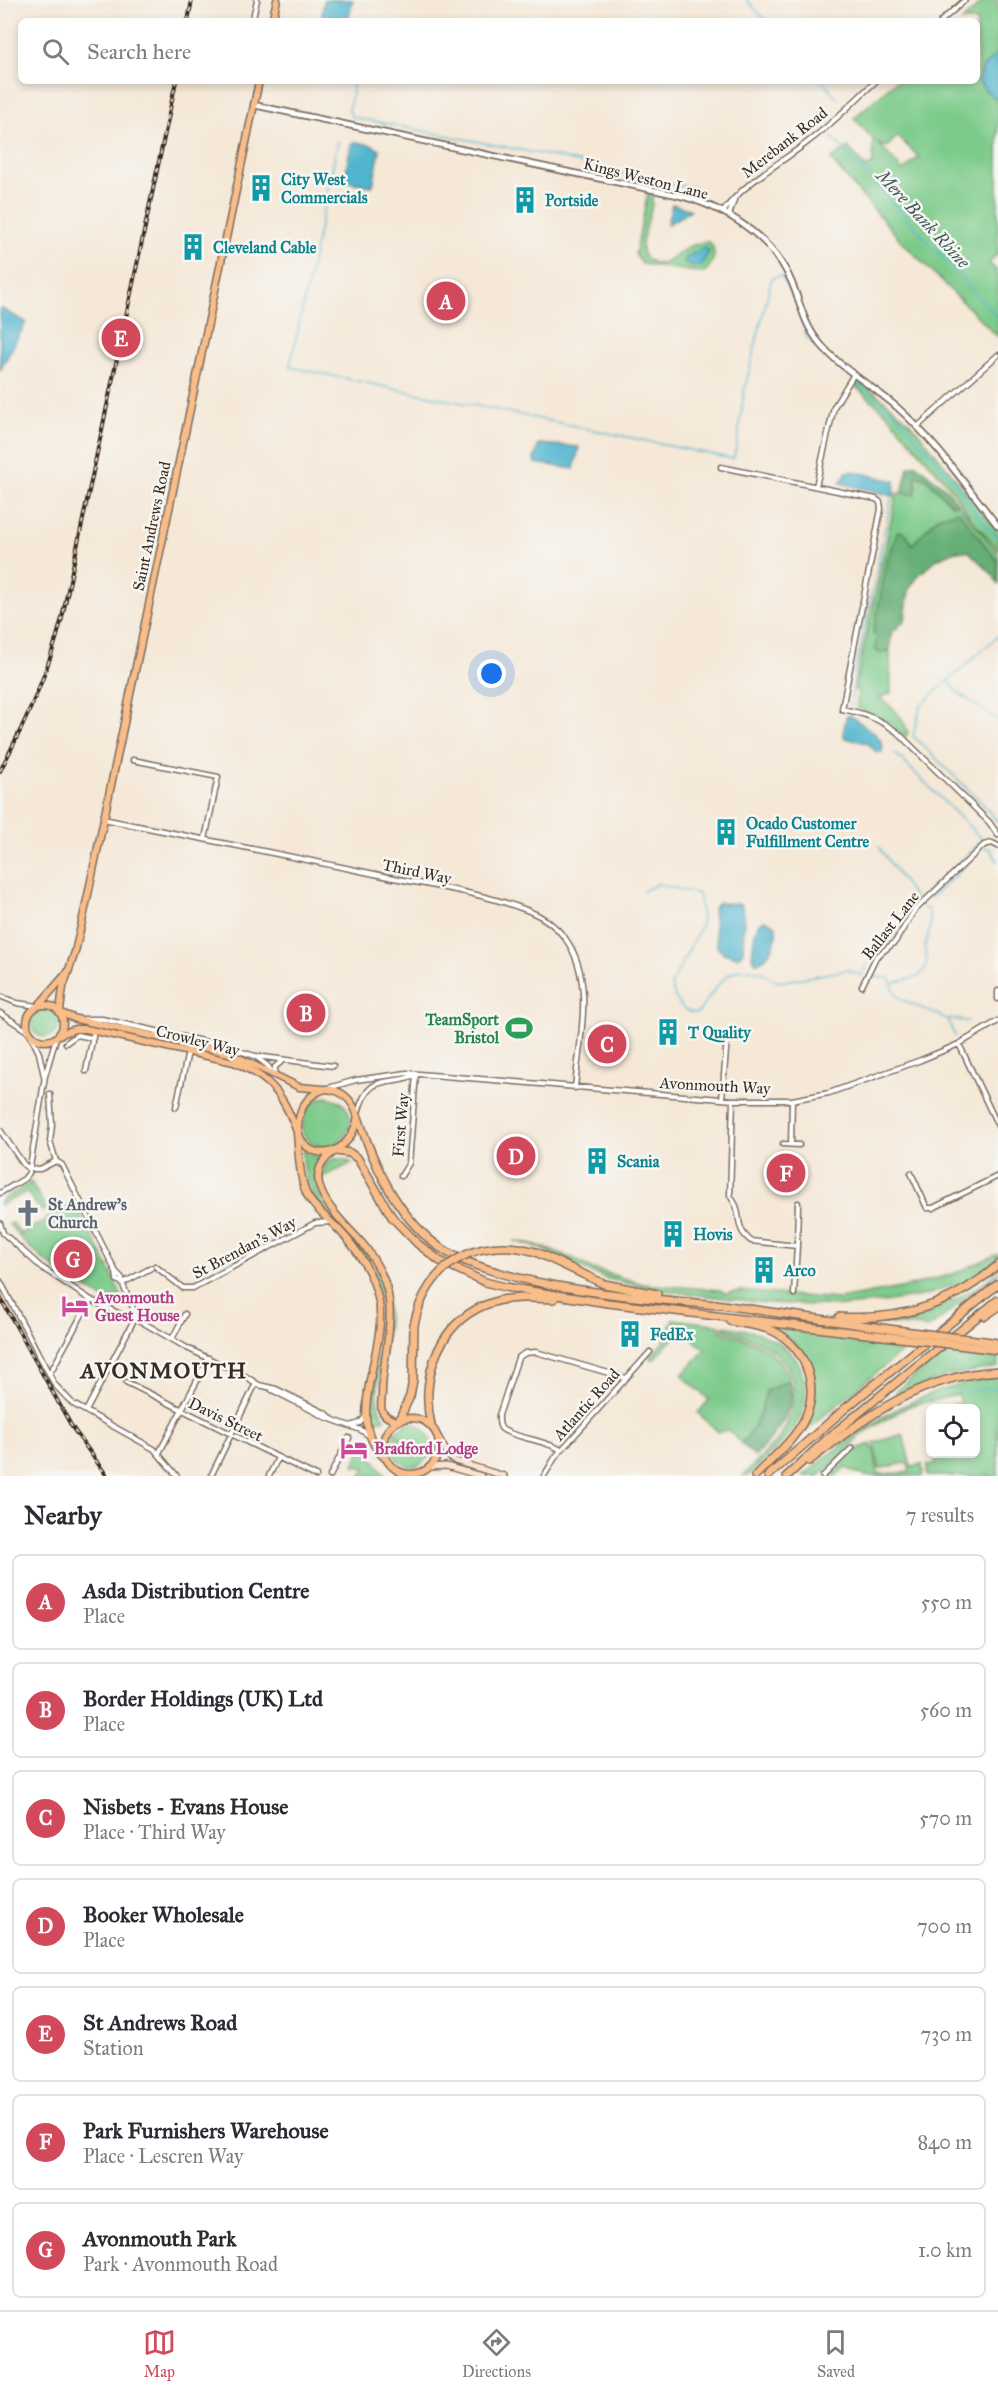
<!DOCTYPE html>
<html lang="en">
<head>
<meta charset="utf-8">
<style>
	:root { --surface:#fff; --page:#f2f2f3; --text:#2b2b33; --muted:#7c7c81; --line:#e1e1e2; --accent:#d1495b }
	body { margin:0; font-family:"IM FELL Great Primer",serif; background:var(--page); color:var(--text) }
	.controls { position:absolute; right:18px; bottom:18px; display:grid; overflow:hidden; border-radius:9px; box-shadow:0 3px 9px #0003 }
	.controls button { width:54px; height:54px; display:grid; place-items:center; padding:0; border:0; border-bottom:2px solid var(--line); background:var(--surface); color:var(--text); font:30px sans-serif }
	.you { position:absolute; left:492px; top:674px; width:21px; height:21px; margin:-15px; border:4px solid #fff; border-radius:50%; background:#1a73e8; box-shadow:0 0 0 9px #1a73e833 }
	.badge { display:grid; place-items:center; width:39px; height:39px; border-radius:50%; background:var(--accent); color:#fff; font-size:20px; font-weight:700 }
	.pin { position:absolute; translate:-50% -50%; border:3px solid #fff; box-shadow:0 2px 6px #0006 }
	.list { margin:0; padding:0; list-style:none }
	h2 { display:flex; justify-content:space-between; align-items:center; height:78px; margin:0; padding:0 24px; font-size:26px }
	h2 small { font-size:20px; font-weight:400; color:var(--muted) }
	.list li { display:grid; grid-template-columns:39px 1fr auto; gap:18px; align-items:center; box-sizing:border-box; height:96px; margin:0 12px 12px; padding:0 12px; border:2px solid var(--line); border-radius:9px }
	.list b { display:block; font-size:22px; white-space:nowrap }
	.list p { margin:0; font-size:20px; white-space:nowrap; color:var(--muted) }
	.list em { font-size:20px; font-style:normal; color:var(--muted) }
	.icon { flex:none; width:33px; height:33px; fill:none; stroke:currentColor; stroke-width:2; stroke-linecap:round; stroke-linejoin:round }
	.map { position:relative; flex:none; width:998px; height:1476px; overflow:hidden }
	.search { position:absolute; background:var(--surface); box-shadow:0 3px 9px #0003; left:18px; right:18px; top:18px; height:66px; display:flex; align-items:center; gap:15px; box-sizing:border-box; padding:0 21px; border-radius:9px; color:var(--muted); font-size:22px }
	.sheet { height:834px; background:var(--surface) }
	nav { display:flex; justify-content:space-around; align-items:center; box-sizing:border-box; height:84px; border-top:2px solid var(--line); background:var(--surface); font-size:16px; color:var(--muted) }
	nav a { display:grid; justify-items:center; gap:3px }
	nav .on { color:var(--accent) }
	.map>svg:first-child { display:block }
	.green { fill:#7dcb8b; stroke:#5c7a54; stroke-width:1.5; fill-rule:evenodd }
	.forest { fill:#66af77; stroke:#506c4a; stroke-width:1.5 }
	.water { fill:#51b5cf; stroke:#467076; stroke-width:1.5 }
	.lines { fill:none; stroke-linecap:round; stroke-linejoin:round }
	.stream { stroke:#51b5cf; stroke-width:1.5 }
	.minor-casing { stroke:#7c6c5f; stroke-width:7 }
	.tertiary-casing { stroke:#7c6c5f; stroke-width:8 }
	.secondary-casing { stroke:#7c6c5f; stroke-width:8 }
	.trunk-casing { stroke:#7c6c5f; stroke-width:9 }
	.motorway-casing { stroke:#7c6c5f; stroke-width:10 }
	.minor { stroke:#fff; stroke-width:4 }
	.tertiary { stroke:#fff; stroke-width:4.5 }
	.secondary { stroke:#fce5d0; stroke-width:5 }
	.trunk { stroke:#f8bd89; stroke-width:6 }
	.motorway { stroke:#f8bd89; stroke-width:7 }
	.rail-casing { stroke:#3b2a1e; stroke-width:4 }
	.rail { stroke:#f6f6f2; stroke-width:1.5; stroke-dasharray:4.5; stroke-linecap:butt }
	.motorway-bridge-casing { stroke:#7c6c5f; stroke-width:10; stroke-linecap:butt }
	.motorway-bridge { stroke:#f8bd89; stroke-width:7 }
	.labels { text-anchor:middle; stroke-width:5; stroke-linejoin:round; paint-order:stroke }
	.street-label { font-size:16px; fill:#3b2a1e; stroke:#f6f6f2 }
	.culture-label { font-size:16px; font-weight:bold; fill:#0d838f; stroke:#f6f6f2; text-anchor:start }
	.leisure-label { font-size:16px; font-weight:bold; fill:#27864d; stroke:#f6f6f2; text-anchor:end }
	.worship-label { font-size:16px; font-weight:bold; fill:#5b616d; stroke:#f6f6f2; text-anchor:start }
	.hotel-label { font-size:16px; font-weight:bold; fill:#b23c85; stroke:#f6f6f2; text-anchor:start }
	.water-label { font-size:18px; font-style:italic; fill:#435b5c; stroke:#f6f6f2 }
	.district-label { font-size:22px; font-weight:bold; letter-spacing:1.5px; fill:#3b2a1e; stroke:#f6f6f2 }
</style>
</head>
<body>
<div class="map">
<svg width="998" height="1476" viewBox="0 0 998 1476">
	<rect width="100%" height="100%" fill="#f6f6f2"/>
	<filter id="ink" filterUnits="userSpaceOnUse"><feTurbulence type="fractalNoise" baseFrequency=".0167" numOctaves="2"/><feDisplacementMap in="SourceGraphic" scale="12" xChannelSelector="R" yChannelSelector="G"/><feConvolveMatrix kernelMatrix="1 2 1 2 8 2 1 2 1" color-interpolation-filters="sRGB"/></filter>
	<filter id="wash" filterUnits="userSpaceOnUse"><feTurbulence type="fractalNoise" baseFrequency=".008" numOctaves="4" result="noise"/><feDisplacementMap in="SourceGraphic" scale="24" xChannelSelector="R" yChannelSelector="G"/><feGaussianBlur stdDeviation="1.35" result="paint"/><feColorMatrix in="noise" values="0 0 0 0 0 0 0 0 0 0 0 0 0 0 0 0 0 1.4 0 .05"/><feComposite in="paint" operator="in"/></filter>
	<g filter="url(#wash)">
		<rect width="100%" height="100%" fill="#f5e8d7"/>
		<path class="green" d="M984,0H998V53L980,73V84L998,101V253L989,263L998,272V337L902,242L831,160L848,147L866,168L873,163V139L854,118L896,81H977V21H962ZM897,136L919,157L903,171L876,141L884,147L888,146Z
			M648,193H651C660,212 619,261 662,264L690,246L707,241C720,249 713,266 703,273L642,264L635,254Z
			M856,381L861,382L894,408L914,427L998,531V549L972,520L950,487L886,413L857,388L854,382Z
			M915,475L926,478L952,505L957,503L998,553V562L959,511L938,517L912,545L877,637L879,653L890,650L891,693L880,698C893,707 904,717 908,733L905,737L889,723L857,708L858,690H854L895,501L897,493L915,494L917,486Z
			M31 1023a14 14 0 1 1 28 0a14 14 0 1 1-28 0Z
			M326,1097C357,1101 358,1134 331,1147C319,1148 307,1143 302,1131C304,1114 306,1101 326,1097Z
			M302,1150L320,1158C300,1195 350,1233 370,1259L366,1262L311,1194L305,1177Z
			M332,1159H343L353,1163L323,1177L325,1165Z
			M31,1182L47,1210L41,1211L27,1192L0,1205V1201Z
			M74,1203C83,1219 127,1296 123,1307C112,1305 99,1296 89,1290C59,1272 30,1253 9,1224L13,1223L21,1234Z
			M514,1241L533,1244L575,1259L590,1268L643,1284L721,1290L725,1293L740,1291L839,1299L906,1287L953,1274L998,1254V1259L962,1286L953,1285L927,1295L883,1302L843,1306L765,1303L659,1290L608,1279L581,1268L539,1248Z
			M375,1268C385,1285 388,1303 388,1323C387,1347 367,1400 385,1419L370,1423C364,1392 382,1357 384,1325C384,1306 377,1288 371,1270Z
			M998,1271V1274L929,1328L869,1321C918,1319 961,1303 998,1271Z
			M673,1319L720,1325V1331C747,1339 781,1349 789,1380L766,1391C761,1412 757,1428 741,1443L728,1430L718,1432L698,1413L709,1400L682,1375L705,1350L682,1329L653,1360L650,1357L664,1341Z
			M723,1326C760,1331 800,1342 805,1385C807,1400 804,1413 796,1425C784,1444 764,1460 748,1476H743C755,1463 770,1450 781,1435C787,1427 790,1415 792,1405C802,1355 761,1341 723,1329Z
			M770,1327L911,1344L797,1438C817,1410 823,1368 794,1343C787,1337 778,1332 770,1327Z
			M948,1349L998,1355V1367L945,1376L898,1395L896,1391Z
			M998,1377V1476H927V1465L936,1464L934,1454H976V1408H932L960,1403L958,1395L909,1406L883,1421L859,1436L851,1447L819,1476H803C867,1423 914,1389 998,1377Z
			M408,1423C424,1423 433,1437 431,1453L408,1442L394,1432Z
			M393,1434L429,1456L418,1466C400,1470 385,1451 393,1434Z
			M903,1434L911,1467L922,1464L923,1476H864L846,1468L835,1476H826L854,1450L871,1444V1448H874L878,1474L910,1472L908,1465L905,1463L879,1469L874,1443Z
			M363,1445L386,1476H361L365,1468L354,1465Z"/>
		<path class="forest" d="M916,464L947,489L957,503L952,505L926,478L916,475L915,495L902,493L908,467Z
			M959,511L998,562V584L993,575L968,551H956L937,559L919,575L909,589L905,620L891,634L890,650L879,653L875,649L877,637L873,634L888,557L898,531L907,534L912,545L938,517Z
			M789,1380C799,1411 773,1435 755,1457L741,1443C757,1428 761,1412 766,1391Z"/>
		<path class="water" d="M324,0H353L348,21H321Z
			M998,53V101L984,89L979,81L983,67Z
			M356,142L371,145L380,150L373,185L371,186L350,182L345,177L351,144Z
			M672,204L691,210L667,225Z
			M704,247L709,251L701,266H692L684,262L687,257Z
			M0,308L26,322L0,371Z
			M539,444L579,447L574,469L535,463L534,459Z
			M852,471L895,481L894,496L840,483L847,472Z
			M850,715C860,725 887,735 882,752H876L868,743L845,738L843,734L846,717Z
			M718,903L741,904L744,914L743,953L737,957L723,953L717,947L713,909Z
			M765,920L776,926C778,941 771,957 757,963L752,957C754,944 752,925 765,920Z"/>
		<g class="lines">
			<path class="stream" d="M747,0L766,21
				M354,81L349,110L352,117L561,158L666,184L696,188
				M822,81L837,98
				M831,136L998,318
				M338,141L290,367L733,459L737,445L744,392L771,281L772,278L781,276L795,300L807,338L844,373
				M857,384L894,411L959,488L978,517L998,538
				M998,636L921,705L913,736L981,802L998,822
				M948,680L957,692L998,720
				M851,706L856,667L892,496
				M895,753L983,840L921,897
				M984,848H989L998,861
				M643,891L658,884L698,894L702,918L701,926L671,985C675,999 681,1014 698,1013C713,993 727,960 758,971C766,973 771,979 779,982L847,970L863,976
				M931,898L976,855
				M861,974L876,948L891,943L916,900L879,847
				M869,977L889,978L897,996L903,1000L947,1019L955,1036
				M894,983L919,976L925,969L927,962L925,947L930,927L929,910L924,908
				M947,1019L968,1021
				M190,1283L285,1233
				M966,1392L998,1387"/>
		</g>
	</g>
	<g filter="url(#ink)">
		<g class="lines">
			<defs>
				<path id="minor" d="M253,18L257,0
					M941,21L965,0
					M723,212C745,181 780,164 809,141C833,123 854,101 876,81
					M729,215L734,200
					M917,427L998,355
					M721,467L876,499L880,502L881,509L842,709C864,713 879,719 897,732L989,822L998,835
					M816,486L834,407L854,374
					M133,760L218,777L205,839
					M103,819C197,838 290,856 384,876C431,886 484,893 529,911C544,917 555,925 565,938C596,981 579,1040 575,1088
					M862,986L876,957L895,942L914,911L984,845L992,843L998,846
					M998,991V999
					M0,996L17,1003L37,1006
					M0,1013L29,1032
					M83,1019H102L220,1045L255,1056L268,1066L273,1074
					M30,1034L39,1053L44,1076
					M721,1037L734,1038
					M66,1043L77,1035L93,1038
					M959,1044L998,1126
					M256,1056L333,1066
					M86,1071L94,1031
					M274,1074L275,1067L282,1061
					M328,1088L356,1080L407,1073L733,1100H792L829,1093L921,1060L959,1044L998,1021
					M50,1094L52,1125L50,1141L56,1161L62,1165L116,1272L117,1280L122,1283
					M722,1099L727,1038
					M733,1100L730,1195C732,1200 736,1203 737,1209C740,1222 738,1231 751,1241L797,1246L794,1294
					M176,1107L188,1052
					M358,1113C369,1072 385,1087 416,1075
					M0,1130L24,1165L30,1169
					M783,1144L799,1145
					M791,1144L792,1100
					M30,1169H40L56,1161
					M911,1173L927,1208H933L998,1176
					M401,1176L409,1163L416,1074
					M0,1193L24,1179L29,1173L45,1076L56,1038
					M0,1223L3,1233
					M3,1233L41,1267L91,1300L124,1316L135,1318L187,1348L245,1376L259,1385L276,1389L327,1414L332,1419
					M797,1246L798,1203
					M155,1266L183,1288H193L315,1223L331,1222
					M0,1281L55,1385L73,1404L154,1449L177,1476
					M123,1283L151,1268
					M172,1339L185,1314
					M50,1373L90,1300
					M126,1382L316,1476
					M272,1390L325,1417L361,1430L368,1435
					M86,1411L135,1318C135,1303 122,1292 122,1278L116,1272
					M350,1426L360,1423L366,1416
					M561,1450C546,1440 511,1437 502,1429C498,1425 499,1420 499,1415L518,1358L525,1353L536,1352L626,1378
					M159,1453L209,1358
					M211,1476L256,1383
					M269,1476L278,1458
					M330,1476L349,1438
					M544,1476L556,1456L650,1352
					M823,1476L852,1448"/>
				<path id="tertiary" d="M254,105L677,195C723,206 773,236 792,283C800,302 804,324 818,341C839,368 872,385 898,408C936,442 966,486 998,526"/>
				<path id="secondary" d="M439,1438L449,1457L455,1461L504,1476
					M431,1467L446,1466L481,1476"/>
				<path id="trunk" d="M272,21L277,0
					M27 1023a18 18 0 1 1 36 0a18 18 0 1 1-36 0Z
					M39,1005L66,974
					M60,1011L63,987L75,952L85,909L259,81
					M61,1013L76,1019L229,1053L299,1087L323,1089
					M59,1035L75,1029H86L234,1062C271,1078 283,1094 297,1132
					M326,1089C344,1090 353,1101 358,1117C346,1173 282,1157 302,1109C306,1099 316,1091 326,1089Z
					M297,1134C299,1153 299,1175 306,1193C312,1206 323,1214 333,1224C355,1245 373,1272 379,1302C388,1352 341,1421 386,1459
					M334,1152C291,1181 347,1224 366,1248C373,1258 380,1269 384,1280C398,1317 382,1355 382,1393C382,1398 380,1406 382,1411C385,1417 391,1419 397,1421
					M383 1446a28 28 0 1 1 56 0a28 28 0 1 1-56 0Z"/>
				<path id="motorway" d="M358,1117C374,1165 395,1212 435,1244C490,1287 648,1299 719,1305
					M336,1151L350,1153L358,1159L392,1217L418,1244L440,1261L485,1282L505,1287L608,1303L900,1338
					M536,1252L604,1284L657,1294
					M715,1304L903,1331
					M985,1316L998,1307
					M839,1317C898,1321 953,1305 998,1265
					M730,1321C744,1324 758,1325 771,1330C805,1345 821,1387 804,1420C793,1442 771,1459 755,1476
					M984,1341L998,1343
					M982,1348L998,1350
					M399,1420L410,1396L413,1380L414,1325
					M431,1425C419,1375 441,1317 494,1302C513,1296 535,1298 554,1299
					M809,1461C869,1415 919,1376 998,1371
					M768,1476L847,1407L998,1284
					M787,1476L828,1438L998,1300"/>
			</defs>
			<use href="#minor" class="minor-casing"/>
			<use href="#tertiary" class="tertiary-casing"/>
			<use href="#secondary" class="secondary-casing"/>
			<use href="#trunk" class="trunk-casing"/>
			<use href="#motorway" class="motorway-casing"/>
			<use href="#minor" class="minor"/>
			<use href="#tertiary" class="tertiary"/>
			<use href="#secondary" class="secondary"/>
			<use href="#trunk" class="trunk"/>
			<use href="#motorway" class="motorway"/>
			<defs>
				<path id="rail" d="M188,21L192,0
					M0,771C26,721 48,673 62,618L176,81
					M0,1297L72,1427L107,1476"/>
			</defs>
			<use href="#rail" class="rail-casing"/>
			<use href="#rail" class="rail"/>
			<defs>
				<path id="motorway-bridge" d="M414,1325C426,1265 477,1234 536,1252
					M903,1331L984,1341
					M900,1338L982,1348"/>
			</defs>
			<use href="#motorway-bridge" class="motorway-bridge-casing"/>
			<use href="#motorway-bridge" class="motorway-bridge"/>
		</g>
	</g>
	<defs>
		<symbol id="building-bare" viewBox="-9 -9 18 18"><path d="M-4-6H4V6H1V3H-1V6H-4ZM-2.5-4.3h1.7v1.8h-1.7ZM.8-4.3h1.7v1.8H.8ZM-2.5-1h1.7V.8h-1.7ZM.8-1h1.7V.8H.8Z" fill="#0f9aa8" stroke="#f6f6f2" stroke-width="2.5" paint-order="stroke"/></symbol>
		<symbol id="stadium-bare" viewBox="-9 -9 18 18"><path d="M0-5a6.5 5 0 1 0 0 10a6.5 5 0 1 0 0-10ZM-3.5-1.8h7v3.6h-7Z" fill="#2e9e5b" stroke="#f6f6f2" stroke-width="2.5" paint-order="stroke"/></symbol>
		<symbol id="church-bare" viewBox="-9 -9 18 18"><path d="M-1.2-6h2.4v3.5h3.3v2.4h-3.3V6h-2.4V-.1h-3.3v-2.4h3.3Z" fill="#6b7280" stroke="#f6f6f2" stroke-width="2.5" paint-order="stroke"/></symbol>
		<symbol id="hotel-bare" viewBox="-9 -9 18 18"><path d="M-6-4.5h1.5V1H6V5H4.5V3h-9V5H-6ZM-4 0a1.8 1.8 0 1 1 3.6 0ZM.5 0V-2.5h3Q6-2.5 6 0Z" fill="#d1479c" stroke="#f6f6f2" stroke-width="2.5" paint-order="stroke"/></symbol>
	</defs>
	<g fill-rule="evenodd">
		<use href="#building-bare" x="242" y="169" width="38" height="38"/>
		<use href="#building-bare" x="506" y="181" width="38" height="38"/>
		<use href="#building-bare" x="174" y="228" width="38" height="38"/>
		<use href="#building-bare" x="707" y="813" width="38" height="38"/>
		<use href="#stadium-bare" x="500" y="1009" width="38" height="38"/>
		<use href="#building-bare" x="649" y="1013" width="38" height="38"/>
		<use href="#building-bare" x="578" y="1142" width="38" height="38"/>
		<use href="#church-bare" x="9" y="1194" width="38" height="38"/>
		<use href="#building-bare" x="654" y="1215" width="38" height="38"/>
		<use href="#building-bare" x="745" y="1251" width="38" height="38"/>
		<use href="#hotel-bare" x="56" y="1287" width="38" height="38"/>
		<use href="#building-bare" x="611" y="1315" width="38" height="38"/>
		<use href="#hotel-bare" x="335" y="1429" width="38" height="38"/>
	</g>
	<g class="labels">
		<g class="street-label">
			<text transform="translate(784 142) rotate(-38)" y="6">Merebank Road</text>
			<text transform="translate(646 178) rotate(14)" y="6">Kings Weston Lane</text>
			<text transform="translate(151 526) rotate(-78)" y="6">Saint Andrews Road</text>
			<text transform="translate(417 871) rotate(12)" y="6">Third Way</text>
			<text transform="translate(890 925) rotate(-52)" y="6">Ballast Lane</text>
			<text transform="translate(198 1040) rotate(14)" y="6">Crowley Way</text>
			<text transform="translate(715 1085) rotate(3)" y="6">Avonmouth Way</text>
			<text transform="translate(400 1125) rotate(-85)" y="6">First Way</text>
			<text transform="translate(244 1247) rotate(-28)" y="6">St Brendan's Way</text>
			<text transform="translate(586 1404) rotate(-48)" y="6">Atlantic Road</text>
			<text transform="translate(226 1419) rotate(26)" y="6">Davis Street</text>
		</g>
		<g class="culture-label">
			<text x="281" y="185">City West<tspan x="281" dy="18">Commercials</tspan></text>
			<text x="545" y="206">Portside</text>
			<text x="213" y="253">Cleveland Cable</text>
			<text x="746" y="829">Ocado Customer<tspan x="746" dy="18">Fulfillment Centre</tspan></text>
			<text x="688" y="1038">T Quality</text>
			<text x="617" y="1167">Scania</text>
			<text x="693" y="1240">Hovis</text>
			<text x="784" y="1276">Arco</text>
			<text x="650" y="1340">FedEx</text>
		</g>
		<g class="leisure-label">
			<text x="499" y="1025">TeamSport<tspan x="499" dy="18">Bristol</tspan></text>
		</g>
		<g class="worship-label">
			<text x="48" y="1210">St Andrew's<tspan x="48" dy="18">Church</tspan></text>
		</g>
		<g class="hotel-label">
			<text x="95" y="1303">Avonmouth<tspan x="95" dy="18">Guest House</tspan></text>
			<text x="374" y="1454">Bradford Lodge</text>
		</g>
		<g class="water-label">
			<text transform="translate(923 219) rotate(47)" y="6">Mere Bank Rhine</text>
		</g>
		<g class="district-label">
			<text x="164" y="1378">AVONMOUTH</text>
		</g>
	</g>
</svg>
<div class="controls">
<button><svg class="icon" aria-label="locate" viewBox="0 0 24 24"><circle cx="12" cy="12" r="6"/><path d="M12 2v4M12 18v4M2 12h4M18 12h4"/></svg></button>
</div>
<div class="you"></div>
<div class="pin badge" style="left:446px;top:301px">A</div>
<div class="pin badge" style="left:306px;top:1013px">B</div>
<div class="pin badge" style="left:607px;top:1044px">C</div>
<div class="pin badge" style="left:516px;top:1156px">D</div>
<div class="pin badge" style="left:121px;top:338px">E</div>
<div class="pin badge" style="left:786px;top:1173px">F</div>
<div class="pin badge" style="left:73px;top:1259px">G</div>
<div class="search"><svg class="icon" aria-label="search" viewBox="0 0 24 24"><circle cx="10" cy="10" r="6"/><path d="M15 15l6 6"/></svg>Search here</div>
</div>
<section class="sheet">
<h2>Nearby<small>7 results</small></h2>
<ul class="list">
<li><span class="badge">A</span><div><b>Asda Distribution Centre</b><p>Place</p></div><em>550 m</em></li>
<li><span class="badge">B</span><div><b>Border Holdings (UK) Ltd</b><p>Place</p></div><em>560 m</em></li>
<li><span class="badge">C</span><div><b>Nisbets - Evans House</b><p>Place · Third Way</p></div><em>570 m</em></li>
<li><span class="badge">D</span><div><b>Booker Wholesale</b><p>Place</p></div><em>700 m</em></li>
<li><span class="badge">E</span><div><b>St Andrews Road</b><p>Station</p></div><em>730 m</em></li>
<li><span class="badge">F</span><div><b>Park Furnishers Warehouse</b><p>Place · Lescren Way</p></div><em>840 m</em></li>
<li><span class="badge">G</span><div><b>Avonmouth Park</b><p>Park · Avonmouth Road</p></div><em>1.0 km</em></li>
</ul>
</section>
<nav>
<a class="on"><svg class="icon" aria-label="map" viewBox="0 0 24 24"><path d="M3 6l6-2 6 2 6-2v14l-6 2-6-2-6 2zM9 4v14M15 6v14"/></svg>Map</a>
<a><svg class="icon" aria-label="directions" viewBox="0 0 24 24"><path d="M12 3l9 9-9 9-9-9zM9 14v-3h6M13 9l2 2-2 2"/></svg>Directions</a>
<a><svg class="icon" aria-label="saved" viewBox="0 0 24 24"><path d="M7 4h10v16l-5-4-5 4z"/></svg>Saved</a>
</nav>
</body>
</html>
